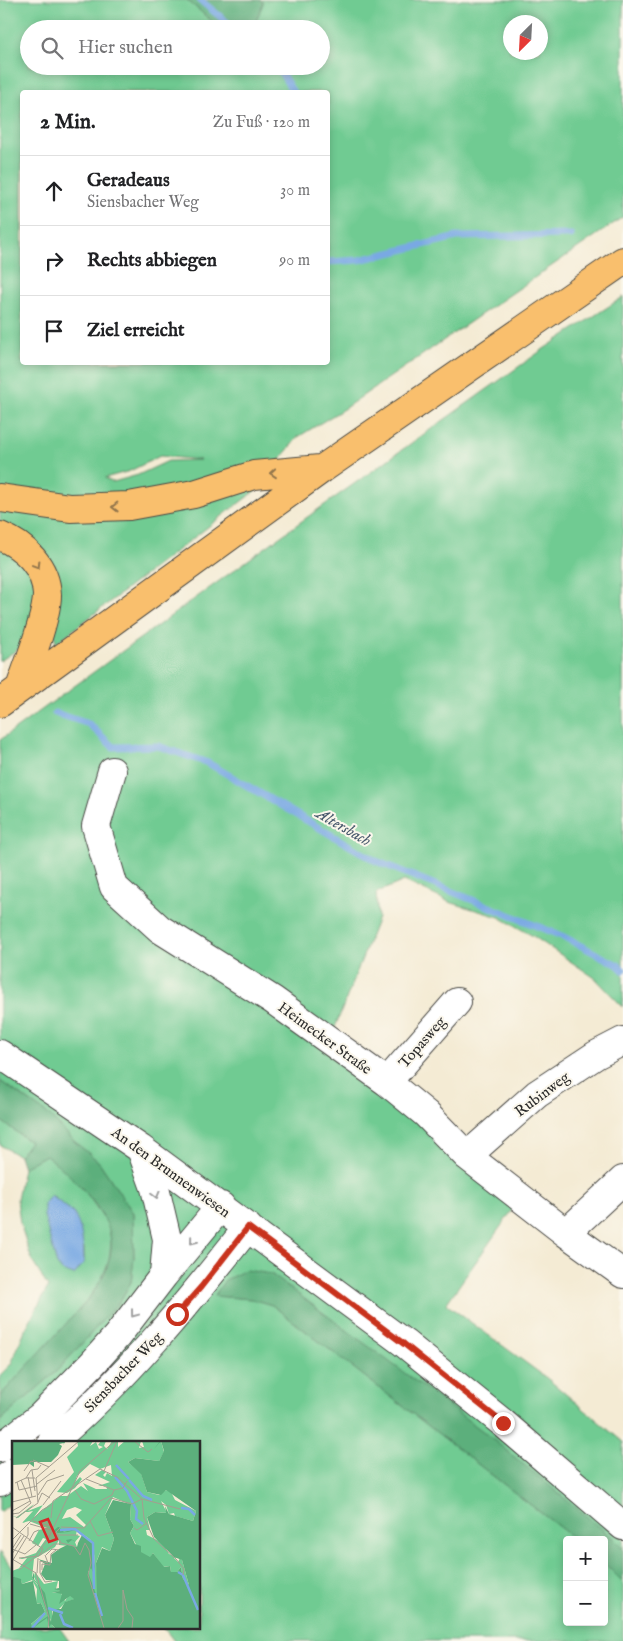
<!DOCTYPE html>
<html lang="de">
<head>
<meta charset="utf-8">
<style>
	:root { --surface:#fff; --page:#f6f6f6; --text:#202124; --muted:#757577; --line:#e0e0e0 }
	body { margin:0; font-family:"IM FELL English",serif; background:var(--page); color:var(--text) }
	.controls { position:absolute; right:15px; bottom:15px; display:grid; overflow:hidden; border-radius:5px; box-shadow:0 2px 8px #0003 }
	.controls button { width:45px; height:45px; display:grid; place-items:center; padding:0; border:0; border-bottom:1px solid var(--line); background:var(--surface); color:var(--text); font:25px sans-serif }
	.compass { position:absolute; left:503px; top:15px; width:45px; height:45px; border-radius:50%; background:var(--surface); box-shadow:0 2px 8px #0003; rotate:204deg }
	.stop { position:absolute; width:15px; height:15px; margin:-11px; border:4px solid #c8321e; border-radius:50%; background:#fff }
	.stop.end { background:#c8321e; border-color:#fff; box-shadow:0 1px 5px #0008 }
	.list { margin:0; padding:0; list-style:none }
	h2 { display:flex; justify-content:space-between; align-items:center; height:65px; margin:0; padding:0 20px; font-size:21px }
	h2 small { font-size:16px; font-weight:400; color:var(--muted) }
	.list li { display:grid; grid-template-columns:32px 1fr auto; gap:15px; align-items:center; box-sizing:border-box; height:70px; padding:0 20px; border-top:1px solid var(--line) }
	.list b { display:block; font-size:19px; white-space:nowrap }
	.list p { margin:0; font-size:16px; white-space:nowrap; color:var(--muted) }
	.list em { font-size:16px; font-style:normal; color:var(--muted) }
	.icon { flex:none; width:28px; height:28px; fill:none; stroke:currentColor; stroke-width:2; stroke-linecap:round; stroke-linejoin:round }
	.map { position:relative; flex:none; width:623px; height:1641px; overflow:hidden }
	.search { position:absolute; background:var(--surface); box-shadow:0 2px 8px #0003; left:20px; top:20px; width:310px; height:55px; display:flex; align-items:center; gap:12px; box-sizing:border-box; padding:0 18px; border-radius:28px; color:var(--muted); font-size:19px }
	.panel { position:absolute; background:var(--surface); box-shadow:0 2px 8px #0003; left:20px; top:90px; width:310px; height:275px; border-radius:5px }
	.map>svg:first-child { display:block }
	.green { fill:#70cb92; stroke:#4e7b5e; fill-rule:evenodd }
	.forest { fill:#5caf7c; stroke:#446d54 }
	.water { fill:#79a9e3; stroke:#526a87 }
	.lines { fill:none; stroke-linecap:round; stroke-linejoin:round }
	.stream { stroke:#79a9e3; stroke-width:7 }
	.minor-casing { stroke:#494844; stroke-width:30 }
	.highway-casing { stroke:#494844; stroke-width:30 }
	.minor { stroke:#fff; stroke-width:28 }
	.highway { stroke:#f9bf6d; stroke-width:28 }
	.oneway { stroke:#92754c }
	.oneway2 { stroke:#a0a0a0 }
	.route { stroke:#c8321e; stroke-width:6 }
	.labels { text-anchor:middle; stroke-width:4; stroke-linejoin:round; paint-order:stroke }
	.street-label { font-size:15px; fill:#2b2b2b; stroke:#fbf7ec }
	.water-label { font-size:16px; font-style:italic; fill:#46576b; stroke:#fbf7ec }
	.inset-river { fill:none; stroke:#79a9e3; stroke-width:2.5 }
	.inset-road { fill:none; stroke:#a49e90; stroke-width:1 }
	.view { fill:#d62828; fill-opacity:0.15; stroke:#d62828; stroke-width:2.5 }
	.inset-edge { fill:none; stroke:#2b2b2b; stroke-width:2.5 }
</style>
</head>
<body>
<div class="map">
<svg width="623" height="1641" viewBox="0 0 623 1641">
	<rect width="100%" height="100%" fill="#fbf7ec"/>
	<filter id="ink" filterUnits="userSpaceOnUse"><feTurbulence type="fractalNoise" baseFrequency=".02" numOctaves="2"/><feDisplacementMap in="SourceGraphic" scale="10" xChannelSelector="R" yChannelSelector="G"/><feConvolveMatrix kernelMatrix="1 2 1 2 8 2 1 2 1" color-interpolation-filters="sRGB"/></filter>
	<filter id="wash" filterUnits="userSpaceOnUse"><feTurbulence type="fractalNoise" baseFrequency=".0096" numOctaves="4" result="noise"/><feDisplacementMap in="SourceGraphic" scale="20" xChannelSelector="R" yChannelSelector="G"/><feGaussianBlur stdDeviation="1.12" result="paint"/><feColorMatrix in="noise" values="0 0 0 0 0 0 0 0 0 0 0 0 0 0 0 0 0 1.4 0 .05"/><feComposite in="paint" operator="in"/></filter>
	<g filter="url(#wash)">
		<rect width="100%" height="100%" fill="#f4ebd4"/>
		<path class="green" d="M0,0H187L221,29H29V66H321V29H253L263,3L262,0H623V217L345,408L298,437L255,491L56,643L53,626L0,661ZM510,22H540V52H510ZM22,92H328V362H22ZM160,456L200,460L168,461L138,475L113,482L105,478L130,471Z
			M623,297V1007L595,978L533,936L499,917L449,902L404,881L376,893L378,918L330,1040L521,1198L446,1304L548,1379L623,1442V1548L271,1274L215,1296L252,1299L272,1305L576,1540H567V1622H604V1563L623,1582V1641H174L163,1627H199V1442H14V1501L0,1512V1421L58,1370L120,1301L131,1282L134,1258L133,1213L99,1162L75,1142L49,1115L0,1081V740L299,523L545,348Z
			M0,1120L30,1142L19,1156L0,1145Z
			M46,1155L66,1171L87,1194L108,1224L111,1242L109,1260L101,1281L86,1302L0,1396V1375L11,1364L25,1330L48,1287L32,1261L20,1223L17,1199L23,1168ZM51,1195L74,1214L84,1248V1263Z
			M0,1552L14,1570V1627H59L69,1641H0Z"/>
		<path class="forest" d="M187,0H261L263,3L253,29H221Z
			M0,1081L49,1115L75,1142L99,1162L133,1213L134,1258L131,1282L120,1301L58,1370L0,1421V1396C21,1373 41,1351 62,1328C75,1314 91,1299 100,1281C107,1271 112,1254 111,1241C110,1212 69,1173 46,1155L23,1168L19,1156L30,1142L0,1120Z
			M246,1270L271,1274L484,1432L613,1538L623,1548V1582L604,1563V1540H576L272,1305L252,1299L214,1296L225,1280Z"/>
		<path class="water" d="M51,1195C57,1201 66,1206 73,1213C82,1224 84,1249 84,1263L74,1275L62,1271L57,1265L44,1216V1204Z"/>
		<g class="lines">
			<path class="stream" d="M200,0L235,29
				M277,66L293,92
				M328,262L359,260L457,237L571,235
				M55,713L89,724L113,747L158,746L208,763L376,861L564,937L618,965L623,970"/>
		</g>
	</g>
	<g filter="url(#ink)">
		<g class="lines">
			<defs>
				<path id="minor" d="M112,771L96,826L114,887L160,929L273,1000L387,1082L426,1114L467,1156L566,1233L623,1274
					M0,1054L141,1149L404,1343L503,1423L623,1526
					M387,1082L457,1002
					M141,1149L155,1188L167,1239L164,1275
					M467,1156L537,1094L596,1055L623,1041
					M566,1233L623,1180
					M52,1442C126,1379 188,1303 248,1227
					M0,1448L41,1416L92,1364L117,1336L164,1275L221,1206
					M0,1482L14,1472"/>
				<path id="highway" d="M0,498L70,508L129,506L194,494L254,475L320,469
					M0,536C25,546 46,567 47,595C47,618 28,665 20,688
					M0,703L322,469L623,261"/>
			</defs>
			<use href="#minor" class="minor-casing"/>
			<use href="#highway" class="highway-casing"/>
			<use href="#minor" class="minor"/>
			<use href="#highway" class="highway"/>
		</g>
		<defs><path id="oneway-chevron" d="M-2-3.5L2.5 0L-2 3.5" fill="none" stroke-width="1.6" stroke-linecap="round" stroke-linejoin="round" transform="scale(1.25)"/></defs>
		<g class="oneway">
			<use href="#oneway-chevron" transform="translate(273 473) rotate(175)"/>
			<use href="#oneway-chevron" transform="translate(115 507) rotate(179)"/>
			<use href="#oneway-chevron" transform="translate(37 565) rotate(59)"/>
		</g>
		<g class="oneway2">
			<use href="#oneway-chevron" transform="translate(156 1195) rotate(75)"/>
			<use href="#oneway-chevron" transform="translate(193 1241) rotate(129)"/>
			<use href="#oneway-chevron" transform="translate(134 1314) rotate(127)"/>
		</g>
	</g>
	<g class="lines" filter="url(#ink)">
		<path class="route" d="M177,1314L201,1287L248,1227L404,1344L503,1423"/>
	</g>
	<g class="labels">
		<g class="street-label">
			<text transform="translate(325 1038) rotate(36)" y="5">Heimecker Straße</text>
			<text transform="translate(422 1042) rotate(-49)" y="5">Topasweg</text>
			<text transform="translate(542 1094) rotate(-37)" y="5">Rubinweg</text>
			<text transform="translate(171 1172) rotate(36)" y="5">An den Brunnenwiesen</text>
			<text transform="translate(123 1372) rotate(-46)" y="5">Siensbacher Weg</text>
		</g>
		<g class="water-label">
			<text transform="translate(344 826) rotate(30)" y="6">Altersbach</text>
		</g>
	</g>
	<g transform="translate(12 1441)">
		<rect width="188" height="188" fill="#f4ebd4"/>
		<path d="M65,0H81L78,5L84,1L87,8L91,6L86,4L89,0H94L92,5L95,8L100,0H106V6L113,0H129L127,7L132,6L130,0H149L152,11L147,20L123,17L116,21L129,32L135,51L147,54L154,49L159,51L163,59L184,70L181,80L163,75L162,72L157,73L154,64L149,60L155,72L143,71L135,76L138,89H134L135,94L151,102L157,113L166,116L162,117L166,121L168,117L170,119L177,144L174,145L171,138L169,126L165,131H159L158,125L151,126L141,112L138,117L128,111L118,92L122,85L118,78L119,64L101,56L93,74L102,98L98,110L90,106L84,122L87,152L85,155L82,151L76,132L78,124L82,128L83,122L81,104L74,97L79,99L65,89L64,94L68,95L63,101L65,106L47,104V99L43,106L22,118L20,137L27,146L22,136L23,131L32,143L46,140L44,148L48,150L40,152H49L53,160L57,154L63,158L54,161L46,169L51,172L40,170V184L43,187H37L39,179L36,173V187H21L18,184L33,171L29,162L24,163L25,148L20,139L10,143L9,139L0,135V130L13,125L7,127L15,117L10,118H7L24,112L34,98L31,97L26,105L20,102L27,89L35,87L17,80L10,82L21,70L16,71H13L6,77L0,75L5,76L22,63L16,70L31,64L22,76L48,55H55L69,45L76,50L71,42L84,48H95L94,45H86L98,41L83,34L90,29L94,31L91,34L93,36L95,32L100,35L99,24L88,28L78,23L65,35L63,41L68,36L70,38L63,47L55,52L45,51L62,31L55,16L66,5ZM63,66L70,69L64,74L74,84L72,86L58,76L50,78L55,69Z" fill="#70cb92" fill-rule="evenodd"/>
		<path d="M0,0H54L51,4L52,2L47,3L50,5L46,14L39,21H22V26L18,23L0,24ZM148,0H187V187H43L39,183L37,187L35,177L21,187H0V135L9,138L10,143L21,140L25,163L29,162L33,171L19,183L20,186L36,175L26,144L20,137L22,131V138L33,152L39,181L41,169L51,172L43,168H49L53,161L62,158L58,155L47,163L50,153L40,151L48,150L42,148L47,147V140L34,139L29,133L33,123L26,118L40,122L39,114L47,108L55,104L65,106L66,102L60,99L56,102L54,99L59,98L66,102L70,94L63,89L56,91L46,92L41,90L46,86H43H47L52,91L63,88L81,102L83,126L81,131L79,127L76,131L85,156L84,122L90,107L98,110L102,98L93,74L101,59L119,63L118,78L122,85L118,92L123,103L129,105V111L138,116L141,112L152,126L158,125L159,131H165L169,126L171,138L177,144L170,119L162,116L142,96L135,76L143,71L154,72L153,65L157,73L181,80L184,70L154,49L149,54L135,51L129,33L116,21L123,17L147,20L152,10L149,0L142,8Z" fill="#5caf7c"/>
		<path class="inset-river" d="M104,24L117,38M103,36L115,50L125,70L124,78L131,83M117,39L131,55L140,59M169,67L177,68L183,74M48,89L63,88L81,102L82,148M166,131L171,134L186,169M83,152L90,175M36,167L51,172M48,173L52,183L61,187M20,187L33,172"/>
		<path class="inset-road" d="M122,0L136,11L140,8M21,19L37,26M20,29L23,50M12,30L19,20L22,21M92,30L105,0M16,36L20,56M14,37L19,29L26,28L29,24M24,37L67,0M74,38L102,49M5,41L7,49L25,45M3,42L14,37H23M25,43L43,29M63,49L69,58L82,63L100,54L102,49L111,47L115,40M26,54L35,40L52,34M130,58L132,77L142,98L164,118L172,128L171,134M130,58L168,68M0,61L24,55M26,61L30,52L38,57M31,64L49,40M0,70L18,60M0,73L7,72L19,62L9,39M4,77L26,62L24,37M39,77L41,60L88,28L105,36L130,58M21,80L42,86M78,80L86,95L101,91M18,83L39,89M0,86L31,108L27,115M49,86L72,87M48,87L44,91L49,102L62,105L68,114L73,102L77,109L79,122L76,134L92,187M72,87L99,57L120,63L130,58M122,87L125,89L135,82M45,94H66M0,99L30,69L39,64M17,100L22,91L27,89M0,108L13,113L24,104M0,108L9,94M0,113L12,95M33,114L36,122L28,120V132L33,141L40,140M34,114L40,108L47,109M7,117L27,115L42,103H49M0,118L24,132L37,177L36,187M1,119L16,94V86M7,129L22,117L36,98L68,30L103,0M30,129V123L38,124L39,113L44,109M25,132L26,117M106,187L111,180V149L115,168L121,177L120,187"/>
		<path class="view" d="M36,78L45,98L37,101L28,81Z"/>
		<rect width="188" height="188" class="inset-edge"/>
	</g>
</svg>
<div class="controls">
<button>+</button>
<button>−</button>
</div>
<svg class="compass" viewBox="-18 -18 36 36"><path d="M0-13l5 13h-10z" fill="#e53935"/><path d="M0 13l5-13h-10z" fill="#757577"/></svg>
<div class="stop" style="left:177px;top:1314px"></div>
<div class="stop end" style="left:503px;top:1423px"></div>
<div class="search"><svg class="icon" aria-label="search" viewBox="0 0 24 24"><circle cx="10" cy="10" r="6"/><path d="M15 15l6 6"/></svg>Hier suchen</div>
<section class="panel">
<h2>2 Min.<small>Zu Fuß · 120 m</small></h2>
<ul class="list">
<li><svg class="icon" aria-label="ahead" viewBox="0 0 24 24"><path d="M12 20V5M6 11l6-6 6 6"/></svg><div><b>Geradeaus</b><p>Siensbacher Weg</p></div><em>30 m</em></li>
<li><svg class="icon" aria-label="right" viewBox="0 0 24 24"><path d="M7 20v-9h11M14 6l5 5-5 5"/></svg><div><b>Rechts abbiegen</b></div><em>90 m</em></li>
<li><svg class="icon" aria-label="arrive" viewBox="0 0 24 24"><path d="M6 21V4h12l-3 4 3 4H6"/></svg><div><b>Ziel erreicht</b></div></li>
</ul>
</section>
</div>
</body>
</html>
